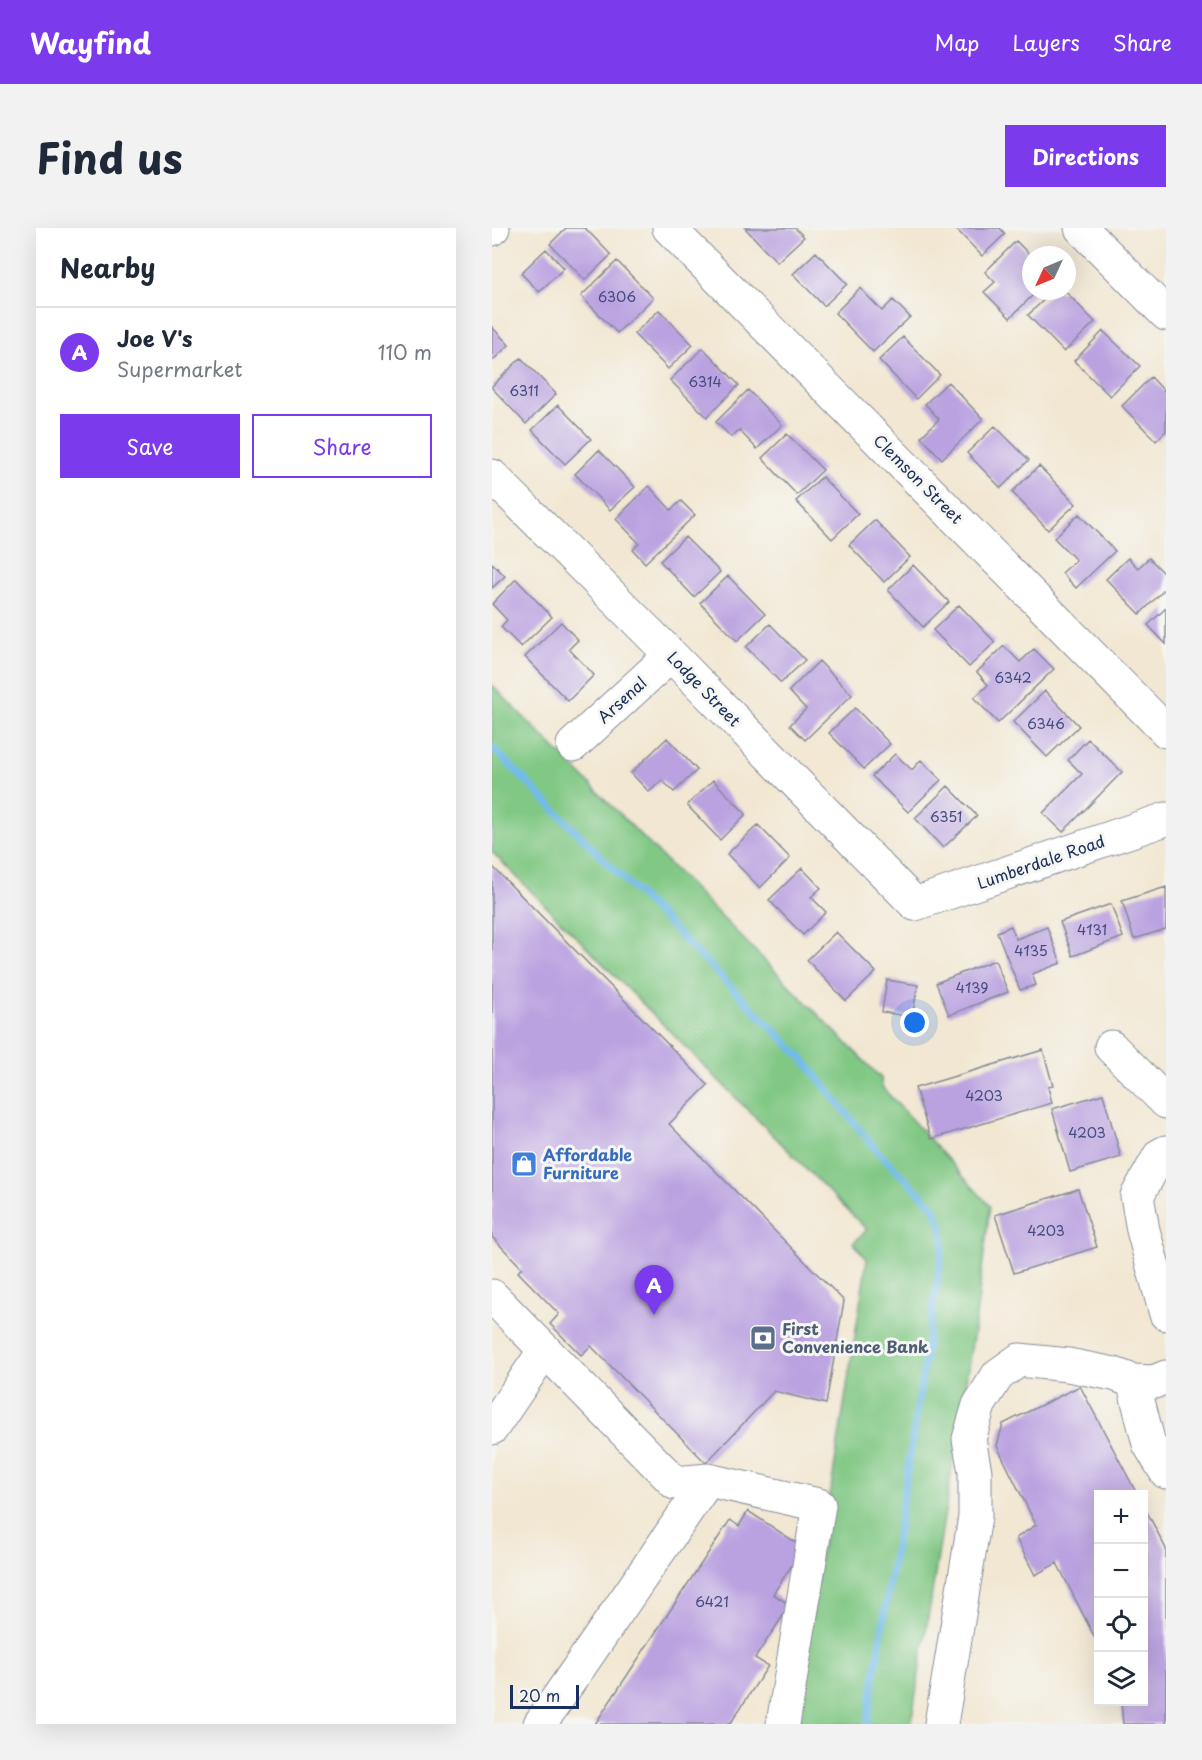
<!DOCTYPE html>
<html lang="en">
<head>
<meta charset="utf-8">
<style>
	:root { --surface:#fff; --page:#f2f2f3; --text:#1f2937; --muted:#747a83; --line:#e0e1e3; --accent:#7c3aed }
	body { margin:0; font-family:"Playpen Sans",sans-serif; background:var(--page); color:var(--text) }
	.controls { position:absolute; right:18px; bottom:18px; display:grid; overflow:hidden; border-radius:0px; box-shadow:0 6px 24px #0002 }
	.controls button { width:54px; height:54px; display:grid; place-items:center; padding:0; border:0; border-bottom:2px solid var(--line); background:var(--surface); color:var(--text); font:30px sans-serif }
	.compass { position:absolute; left:530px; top:18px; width:54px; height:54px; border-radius:50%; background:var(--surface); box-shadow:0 6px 24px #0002; rotate:226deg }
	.scale { position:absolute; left:18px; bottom:15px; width:69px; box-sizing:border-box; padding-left:6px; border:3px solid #1b2f5e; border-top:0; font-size:16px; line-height:21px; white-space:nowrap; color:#1b2f5e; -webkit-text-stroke:4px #f6f6f2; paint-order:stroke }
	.you { position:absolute; left:423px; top:795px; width:21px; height:21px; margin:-15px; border:4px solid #fff; border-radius:50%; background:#1a73e8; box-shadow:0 0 0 9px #1a73e833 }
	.badge { display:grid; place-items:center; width:39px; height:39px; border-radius:50%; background:var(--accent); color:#fff; font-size:20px; font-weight:700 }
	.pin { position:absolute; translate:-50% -50px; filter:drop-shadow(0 2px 3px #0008) }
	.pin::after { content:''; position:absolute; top:32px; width:21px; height:18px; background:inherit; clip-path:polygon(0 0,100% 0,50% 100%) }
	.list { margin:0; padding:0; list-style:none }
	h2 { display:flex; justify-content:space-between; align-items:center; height:78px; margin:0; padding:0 24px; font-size:26px }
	h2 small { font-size:20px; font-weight:400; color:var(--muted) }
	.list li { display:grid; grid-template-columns:39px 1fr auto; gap:18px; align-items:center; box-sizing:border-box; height:90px; padding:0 24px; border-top:2px solid var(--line) }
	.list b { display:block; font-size:22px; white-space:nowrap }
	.list p { margin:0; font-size:20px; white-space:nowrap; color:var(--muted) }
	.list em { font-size:20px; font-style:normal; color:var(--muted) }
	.actions { display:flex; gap:12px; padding:18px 24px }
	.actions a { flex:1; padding:14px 0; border:2px solid var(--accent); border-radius:0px; text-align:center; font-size:21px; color:var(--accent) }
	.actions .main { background:var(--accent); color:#fff }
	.icon { flex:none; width:33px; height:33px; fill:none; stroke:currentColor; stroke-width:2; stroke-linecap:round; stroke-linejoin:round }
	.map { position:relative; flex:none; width:674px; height:1496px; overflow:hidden; border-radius:0px }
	header { display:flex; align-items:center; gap:36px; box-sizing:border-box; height:84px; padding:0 30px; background:var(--accent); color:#fff }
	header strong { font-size:28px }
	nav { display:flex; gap:33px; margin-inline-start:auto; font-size:21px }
	.intro { display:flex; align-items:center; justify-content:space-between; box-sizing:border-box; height:144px; padding:0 36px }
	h1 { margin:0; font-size:42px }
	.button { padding:15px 27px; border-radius:0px; background:var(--accent); color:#fff; font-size:21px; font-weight:700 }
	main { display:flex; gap:36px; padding:0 36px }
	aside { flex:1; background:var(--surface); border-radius:0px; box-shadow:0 6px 24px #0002 }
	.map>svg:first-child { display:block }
	.green { fill:#81c884; stroke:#4e7c71; stroke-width:1.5 }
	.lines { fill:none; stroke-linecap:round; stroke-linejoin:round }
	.stream { stroke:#71bbea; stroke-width:7 }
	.building { fill:#baa1e0 }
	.minor-casing { stroke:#868b98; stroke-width:35 }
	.minor { stroke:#fff; stroke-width:33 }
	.labels { text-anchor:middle; stroke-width:6; stroke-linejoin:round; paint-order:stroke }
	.number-label { font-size:14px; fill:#434c7e }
	.street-label { font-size:16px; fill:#1b2f5e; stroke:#f6f6f2 }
	.shop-label { font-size:16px; font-weight:bold; fill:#366cbe; stroke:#f6f6f2; text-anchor:start }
	.service-label { font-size:16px; font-weight:bold; fill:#4e5e75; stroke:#f6f6f2; text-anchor:start }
</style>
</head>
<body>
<header>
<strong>Wayfind</strong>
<nav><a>Map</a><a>Layers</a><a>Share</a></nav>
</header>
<div class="intro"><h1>Find us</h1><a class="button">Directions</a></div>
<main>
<aside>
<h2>Nearby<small></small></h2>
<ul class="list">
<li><span class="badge">A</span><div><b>Joe V's</b><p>Supermarket</p></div><em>110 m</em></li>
</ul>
<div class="actions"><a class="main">Save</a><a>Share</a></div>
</aside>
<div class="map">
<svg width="674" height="1496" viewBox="0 0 674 1496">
	<rect width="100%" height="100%" fill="#f6f6f2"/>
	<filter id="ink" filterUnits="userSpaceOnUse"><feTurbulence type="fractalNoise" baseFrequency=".0167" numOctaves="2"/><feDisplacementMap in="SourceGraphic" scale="12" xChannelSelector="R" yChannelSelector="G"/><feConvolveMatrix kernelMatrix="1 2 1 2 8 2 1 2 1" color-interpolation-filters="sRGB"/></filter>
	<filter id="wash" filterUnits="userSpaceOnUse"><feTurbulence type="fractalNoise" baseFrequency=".008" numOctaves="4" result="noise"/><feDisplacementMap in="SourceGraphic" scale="24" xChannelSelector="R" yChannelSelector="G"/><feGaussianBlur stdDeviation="1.35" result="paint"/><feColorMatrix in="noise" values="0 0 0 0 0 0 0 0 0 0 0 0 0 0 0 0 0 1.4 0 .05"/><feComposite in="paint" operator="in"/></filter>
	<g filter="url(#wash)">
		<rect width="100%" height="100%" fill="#f2e7d2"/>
		<path class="green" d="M0,457L389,850L390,859L498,978L484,1090L419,1496H302L375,1031L361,1015L375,1002L0,624Z"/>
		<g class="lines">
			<path class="stream" d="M0,519L310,830L385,923L442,979L449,997L451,1017L375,1496"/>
		</g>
		<g id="blocks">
			<path class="building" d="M74,0H93L119,27L93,52L58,16Z
				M253,0H303L312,9L285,34Z
				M463,0H508L513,6L490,28Z
				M524,13L539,28V63H545L518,90L492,64L503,54L493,44Z
				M54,21L72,40L47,64L29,45Z
				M324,24L355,56L332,78L301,46Z
				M125,33L161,70L125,105L89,68Z
				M368,60L390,83L401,72L418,89L381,124L343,85Z
				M561,63H573L603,94L572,124L536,87Z
				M167,82L201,117L176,141L142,106Z
				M0,99L17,117L0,133Z
				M611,103L648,138L618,168L582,133Z
				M411,109L448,147L424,171L387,132Z
				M211,120L247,157L215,189L178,152Z
				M29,130L64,166L34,196L0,160V158Z
				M659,149L674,165V203L664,213L630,178Z
				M456,154L491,191L450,231L429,209L447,191L433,176Z
				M256,162L290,197L265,221L247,202L239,209L224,194Z
				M66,177L99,211L73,236L40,202Z
				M503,198L537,232L509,260L475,225Z
				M295,206L331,242L305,267L270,230Z
				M107,222L143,259L118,282L83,246Z
				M547,238L584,276L556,302L520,264Z
				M330,249L366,286L340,311L304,273Z
				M157,258L179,282L189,273L203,287L153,335L141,322L147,315L124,291Z
				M587,286L623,323L584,360L570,345L584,332L562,310Z
				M383,292L418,329L392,354L357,317Z
				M193,309L228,344L202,369L168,333Z
				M636,330L646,340L657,330L674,347V360L648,386L614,351Z
				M0,335L13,348L0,360Z
				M421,337L457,374L431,399L396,362Z
				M236,348L273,386L245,413L208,375Z
				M24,351L60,389L29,419L9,399L15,392L0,376Z
				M467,377L503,414L477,439L441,402Z
				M674,380V416L656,397Z
				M69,394L86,412L77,421L102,447L76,473L33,429Z
				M278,396L313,432L289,455L254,419Z
				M512,418L528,434L542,421L562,441L506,495L482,470L496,457L485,444Z
				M327,433L360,467L313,512L298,497L314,481L297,463Z
				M553,463L587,498L555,529L521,494Z
				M363,480L398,516L372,541L337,505Z
				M175,510L205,542L182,564L170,552L157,564L139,545Z
				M596,511L630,544L571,604L551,585L590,546L576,532Z
				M403,526L420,542L429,532L449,552L416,584L380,548Z
				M221,552L254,586L228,612L195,577Z
				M456,558L485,588L451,620L423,590Z
				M266,597L298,630L268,660L235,626Z
				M0,638L216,857L177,896L352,1073L334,1176L282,1163L214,1235L99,1118L89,1127L58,1096L67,1086L26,1044L30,1040L0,1009Z
				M310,640L329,660L319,669L334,684L311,707L277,672Z
				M674,659V701L642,711L630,673Z
				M619,676L631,709L581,728L568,694Z
				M519,698L524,711L555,699L569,735L540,746L544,757L528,762L505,704Z
				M344,704L384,744L354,773L315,732Z
				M503,732L516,764L457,787L444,755Z
				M395,752L426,757L420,789L390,784Z
				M551,822L561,858L556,859L560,875L439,911L423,860Z
				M611,866L629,929L578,944L560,881Z
				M586,961L605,1019L522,1045L503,987Z
				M588,1158L645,1266H606V1416L565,1335L543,1347L524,1310L544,1297L505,1218L511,1196Z
				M652,1278L674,1321V1496H631L629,1474H652Z
				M256,1283L306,1316L305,1329L281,1366L298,1377L263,1430L276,1438L238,1496H103L238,1292L247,1298Z"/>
		</g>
	</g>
	<g filter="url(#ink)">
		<use href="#blocks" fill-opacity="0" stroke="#868b98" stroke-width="1.5"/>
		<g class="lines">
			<defs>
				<path id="minor" d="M177,0L674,503
					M589,0L674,86
					M0,1L1,0
					M0,248L179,427L423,676L674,591
					M81,517L179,427
					M619,819L674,874
					M674,924L668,927L645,968L651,1002L674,1086
					M0,1068L183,1255L216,1252
					M641,1153L657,1216L674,1244
					M0,1200L53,1122
					M48,1496L216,1252L327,1277L291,1496
					M449,1496L483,1289V1244L477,1211L487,1177L506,1147L527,1132L576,1137L622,1146L641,1153L662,1154L674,1149"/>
			</defs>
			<use href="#minor" class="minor-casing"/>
			<use href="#minor" class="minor"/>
		</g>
	</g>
	<defs>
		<symbol id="shop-square" viewBox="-11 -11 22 22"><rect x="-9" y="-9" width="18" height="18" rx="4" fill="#3f7fe0" stroke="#f6f6f2"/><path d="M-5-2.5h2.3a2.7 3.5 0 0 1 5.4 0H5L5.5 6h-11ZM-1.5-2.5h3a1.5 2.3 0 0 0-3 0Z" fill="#fff"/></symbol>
		<symbol id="bank-square" viewBox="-11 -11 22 22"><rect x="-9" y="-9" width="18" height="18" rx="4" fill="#5c6f8a" stroke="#f6f6f2"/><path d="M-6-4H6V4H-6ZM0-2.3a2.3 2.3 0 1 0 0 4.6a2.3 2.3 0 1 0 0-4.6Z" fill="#fff"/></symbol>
	</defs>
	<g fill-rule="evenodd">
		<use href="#shop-square" x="17" y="921" width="30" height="30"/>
		<use href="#bank-square" x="256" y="1095" width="30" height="30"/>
	</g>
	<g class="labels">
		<g class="number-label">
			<text x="125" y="74">6306</text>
			<text x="213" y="159">6314</text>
			<text x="32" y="168">6311</text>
			<text x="521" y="455">6342</text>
			<text x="554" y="501">6346</text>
			<text x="454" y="594">6351</text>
			<text x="600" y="707">4131</text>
			<text x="539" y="728">4135</text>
			<text x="480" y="765">4139</text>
			<text x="492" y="873">4203</text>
			<text x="595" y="910">4203</text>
			<text x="554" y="1008">4203</text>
			<text x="220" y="1379">6421</text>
		</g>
		<g class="street-label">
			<text transform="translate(426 251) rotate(45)" y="6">Clemson Street</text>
			<text transform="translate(212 461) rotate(46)" y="6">Lodge Street</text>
			<text transform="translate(130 472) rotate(-42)" y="6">Arsenal</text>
			<text transform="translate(549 634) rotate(-19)" y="6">Lumberdale Road</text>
		</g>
		<g class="shop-label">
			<text x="51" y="933">Affordable<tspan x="51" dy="18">Furniture</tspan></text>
		</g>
		<g class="service-label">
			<text x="290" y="1107">First<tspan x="290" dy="18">Convenience Bank</tspan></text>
		</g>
	</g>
</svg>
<div class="controls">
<button>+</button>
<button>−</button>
<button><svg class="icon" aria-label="locate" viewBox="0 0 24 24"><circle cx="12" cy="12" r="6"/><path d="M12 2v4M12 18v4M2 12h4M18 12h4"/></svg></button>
<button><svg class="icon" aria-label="layers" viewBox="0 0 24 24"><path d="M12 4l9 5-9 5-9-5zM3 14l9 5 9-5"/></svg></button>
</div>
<svg class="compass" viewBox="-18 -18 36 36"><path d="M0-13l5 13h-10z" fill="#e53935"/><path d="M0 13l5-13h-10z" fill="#747a83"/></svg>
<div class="scale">20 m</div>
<div class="you"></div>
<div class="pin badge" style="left:162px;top:1087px">A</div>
</div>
</main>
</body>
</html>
